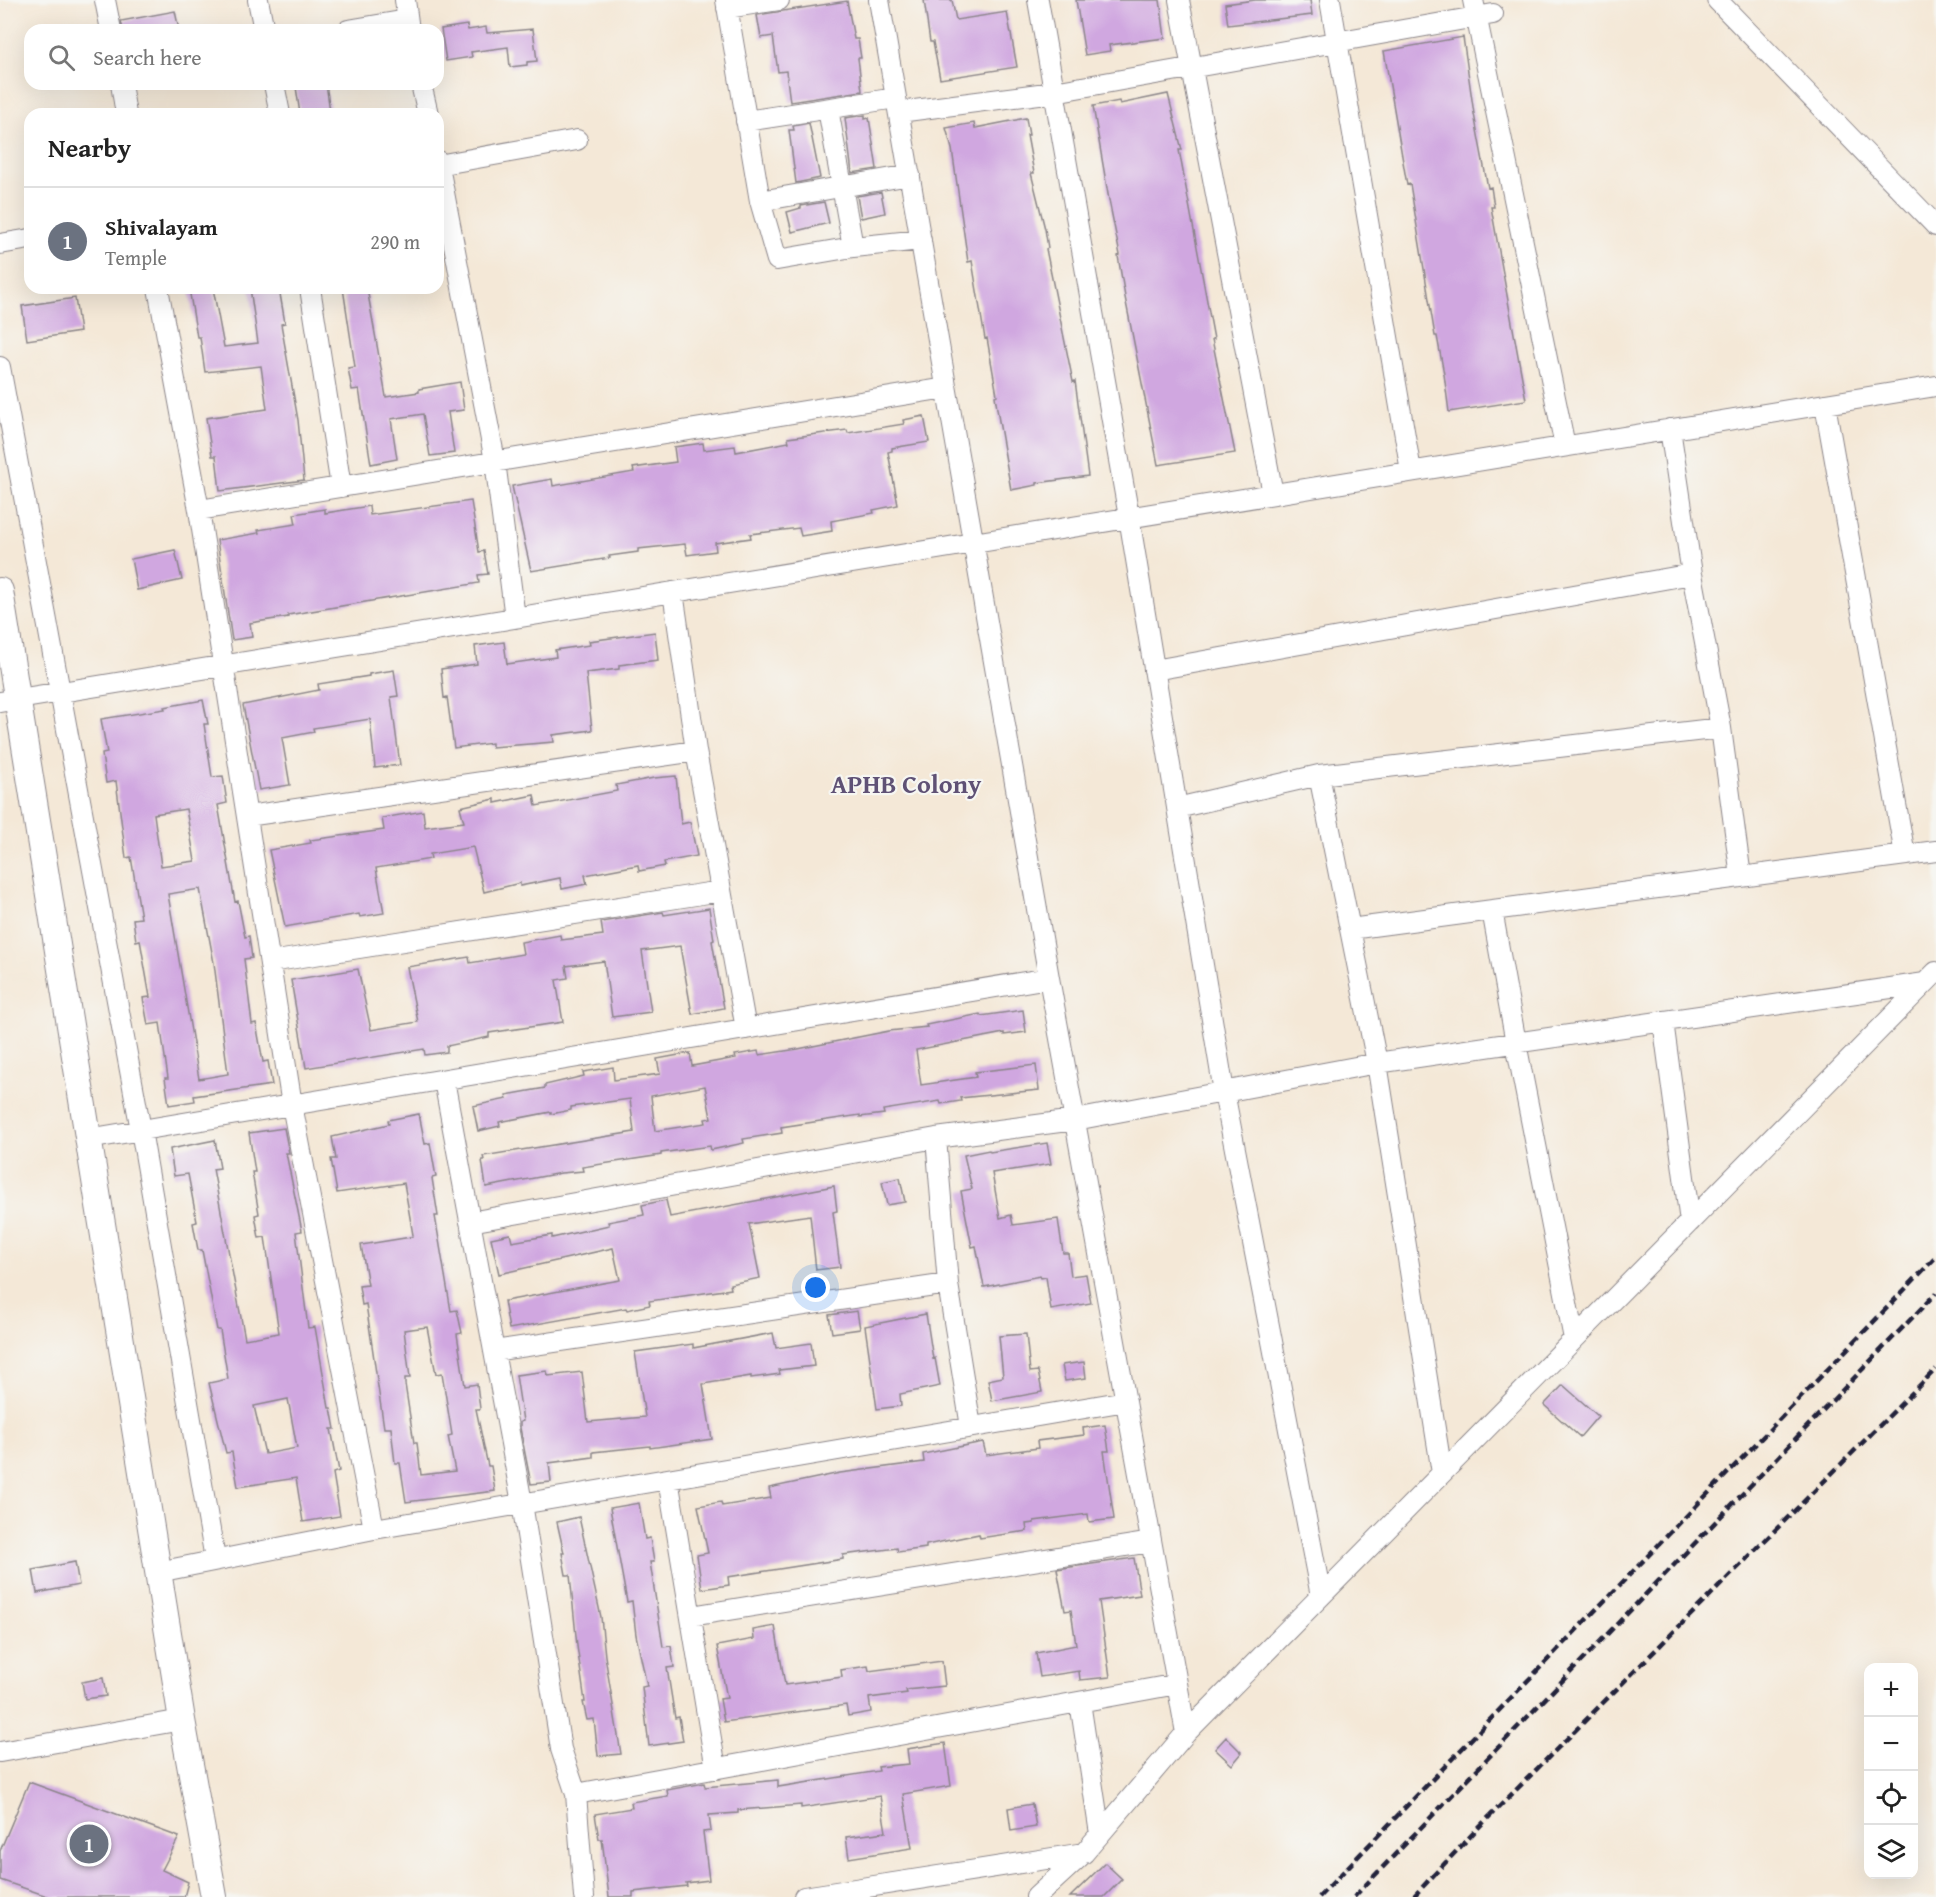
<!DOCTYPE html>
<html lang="en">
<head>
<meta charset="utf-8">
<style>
	:root { --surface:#fff; --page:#f2f2f2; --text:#222; --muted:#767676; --line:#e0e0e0; --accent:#7c3aed }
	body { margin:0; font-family:"Gentium Book Plus",serif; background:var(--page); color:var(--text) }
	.controls { position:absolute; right:18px; bottom:18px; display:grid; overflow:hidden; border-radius:12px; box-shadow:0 6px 24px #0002 }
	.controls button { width:54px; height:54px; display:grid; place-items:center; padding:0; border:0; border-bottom:2px solid var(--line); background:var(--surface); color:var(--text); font:30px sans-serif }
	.you { position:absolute; left:816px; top:1288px; width:21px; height:21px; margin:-15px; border:4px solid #fff; border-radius:50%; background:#1a73e8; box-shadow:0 0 0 9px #1a73e833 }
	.badge { display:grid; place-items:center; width:39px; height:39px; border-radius:50%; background:var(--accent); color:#fff; font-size:20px; font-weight:700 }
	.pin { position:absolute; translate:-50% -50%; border:3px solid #fff; box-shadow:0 2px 6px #0006 }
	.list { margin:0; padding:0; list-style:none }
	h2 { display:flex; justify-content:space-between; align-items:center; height:78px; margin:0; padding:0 24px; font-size:26px }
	h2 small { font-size:20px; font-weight:400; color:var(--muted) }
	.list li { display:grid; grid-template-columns:39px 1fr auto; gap:18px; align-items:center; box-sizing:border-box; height:108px; padding:0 24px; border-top:2px solid var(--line) }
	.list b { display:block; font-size:22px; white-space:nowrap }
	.list p { margin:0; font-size:20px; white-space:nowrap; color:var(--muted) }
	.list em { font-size:20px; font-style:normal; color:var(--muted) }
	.icon { flex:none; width:33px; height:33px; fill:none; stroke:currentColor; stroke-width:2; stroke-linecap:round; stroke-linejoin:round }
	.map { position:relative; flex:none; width:1936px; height:1897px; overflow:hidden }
	.search { position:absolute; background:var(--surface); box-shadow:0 6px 24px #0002; left:24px; top:24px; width:420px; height:66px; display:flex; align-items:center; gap:15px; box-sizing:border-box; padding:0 21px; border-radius:18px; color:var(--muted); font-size:22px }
	.panel { position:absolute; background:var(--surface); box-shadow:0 6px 24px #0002; left:24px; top:108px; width:420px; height:186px; border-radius:18px }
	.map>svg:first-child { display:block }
	.building { fill:#d0a7e0; fill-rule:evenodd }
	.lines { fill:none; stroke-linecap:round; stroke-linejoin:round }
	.minor-casing { stroke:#8b8589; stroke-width:22 }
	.tertiary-casing { stroke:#8b8589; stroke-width:28 }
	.minor { stroke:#fff; stroke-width:20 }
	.tertiary { stroke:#fff; stroke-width:26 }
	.rail { stroke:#22223b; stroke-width:4.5; stroke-dasharray:9 4.5; stroke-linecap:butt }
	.labels { text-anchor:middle; stroke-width:4.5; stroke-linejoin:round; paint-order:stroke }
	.quarter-label { font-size:26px; font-weight:bold; fill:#5f5175; stroke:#f6f6f2 }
</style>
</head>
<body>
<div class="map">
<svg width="1936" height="1897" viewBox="0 0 1936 1897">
	<rect width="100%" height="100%" fill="#f6f6f2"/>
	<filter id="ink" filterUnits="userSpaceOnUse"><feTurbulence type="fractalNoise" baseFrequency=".0167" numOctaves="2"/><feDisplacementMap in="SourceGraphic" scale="12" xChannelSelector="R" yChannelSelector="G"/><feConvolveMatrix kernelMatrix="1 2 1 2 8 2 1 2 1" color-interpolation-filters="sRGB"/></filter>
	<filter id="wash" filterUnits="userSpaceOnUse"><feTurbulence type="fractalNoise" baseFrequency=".008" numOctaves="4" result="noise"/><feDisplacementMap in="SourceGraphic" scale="24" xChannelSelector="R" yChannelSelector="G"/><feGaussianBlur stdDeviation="1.35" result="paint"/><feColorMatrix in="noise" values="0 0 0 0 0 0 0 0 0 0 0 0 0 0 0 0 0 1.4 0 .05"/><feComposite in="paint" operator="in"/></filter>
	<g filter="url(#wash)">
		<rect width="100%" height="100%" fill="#f4e8d7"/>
		<g id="blocks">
			<path class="building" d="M924,0H952L956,20L1007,12L1017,67L940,79L933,42H930Z
				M1076,0H1160L1165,38L1109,45L1110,51L1085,55Z
				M1255,0H1310L1312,15L1228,25L1225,4Z
				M847,1L854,39H858L861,58H858L862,91L790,102L786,71L778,72L773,36L761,38L757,15Z
				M175,11L179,30H123L121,21Z
				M467,25L468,30L486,27L487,33L533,29L537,61L527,62V65L510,67L508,47L471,52L472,57L446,61L441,29Z
				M1463,37L1474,114L1488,188L1491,187L1494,207H1491L1526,400L1449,412L1444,374L1437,336H1435L1410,184L1407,185L1384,51Z
				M316,84H326L330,111L300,114L296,87Z
				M1168,94L1182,150H1179L1214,339H1212L1235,453L1158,465L1125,297L1118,256L1120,255L1109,200L1093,106L1119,101L1120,104Z
				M865,115V119L869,118L877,169L852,173L845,118Z
				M1026,118L1029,135H1027L1034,173H1031L1045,229L1048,248L1046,249L1073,382L1075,381L1088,476L1037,483V485L1011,490L999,421L995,396L997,395L987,338L985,339L972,261L968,262L952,149L946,128L974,123L975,128Z
				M809,123L820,178L796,183L789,130H794L793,126Z
				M881,192L885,213L861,218L857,196Z
				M824,202L829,223L792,232L787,212L801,208V206Z
				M189,288H213L224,347L258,343L250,288H279L285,323L281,324L298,420L304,480L220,491L216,456H212L206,418L267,409L261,366L205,372L200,337H197Z
				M343,288H367L386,397L419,392V389L460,382L464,410L448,412L454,453L430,456L423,414L391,419L397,459L371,464L359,389L352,390L348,368L355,367Z
				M75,298L80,332L27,340L22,306Z
				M924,416L929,442L892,448V451L888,452L898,505L873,510L874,513L831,521L832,531L801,536L799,528L750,534L751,538L715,543L716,551L687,555L685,544L638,549V552L609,556L610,558L531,571L512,486L552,479L553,486L634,472L633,468L676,462L674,447L703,443L704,450L735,446L736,452L789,442L788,438L847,430L848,433L904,424L903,420Z
				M471,501L479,552L484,551L488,574L478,575L479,583L288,615V617L250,623L252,637L232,640L217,540L259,533L258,530L296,524L294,514L325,509V513L369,506L370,515Z
				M175,550L182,580L137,590L131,559Z
				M655,632L658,660L619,665V669L586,673L592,730L553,735L554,742L492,747V743L454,748L447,697L444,698L441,669L477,664L475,646L504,642L507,664L556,657L555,650L590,645L589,641Z
				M394,670L398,696L391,697L400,765L375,768L370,719L313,728L314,732L282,738L290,785L259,790L243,705L319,690L318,684L369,676V674Z
				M203,700L208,724H204L212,777L223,776L227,803L218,805L235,902L238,901L245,937L249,936L252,958L244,959L252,1024L256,1023L263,1062L268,1061L272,1085L194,1096L195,1101L169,1105L165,1078H168L160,1023L148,1025L143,998L150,997L140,940L136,941L133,919L141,918L131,857L126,858L116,781L106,783L102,754L107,753L101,719L165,709L164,707ZM186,809L195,861L161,866L154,814ZM200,889L214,963L228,1074L199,1079L168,894Z
				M676,776L681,824L690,822L697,856L664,862L665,866L639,871L638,865L585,875L587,884L562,889L560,878L520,886V883L484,892L473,847L430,854L431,859L376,868L384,913L360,917L359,914L285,927L269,850L311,843L310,840L384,830L382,818L423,811L425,827L464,822L460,807L495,799V803L534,795L536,806L617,791L616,785L654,778Z
				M709,908L714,940L712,941L724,1008L692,1014L680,946L642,951L651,1012L612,1017L604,961L566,966L568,978L556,980L563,1022L489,1033V1037L447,1046V1052L425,1055L424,1049L306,1068L291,980L358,969L371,1030L418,1022L407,967L469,957L470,963L523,954L521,942L560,935L561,940L603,935L601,922L663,912L664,915Z
				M1023,1010L1026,1032L1004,1035V1033L916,1050L921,1085L976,1077L975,1072L1036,1065L1039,1090L960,1098L961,1101L941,1104L940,1101L883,1110L884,1114L860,1117V1115L781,1127L782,1133L743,1139L744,1143L711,1150L710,1146L661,1153V1155L582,1167L583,1171L561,1173L486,1187L482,1160H484L483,1156L634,1132L630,1099L571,1107V1110L551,1114V1112L499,1122L500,1126L478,1131L473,1106L507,1099L506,1095L545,1088V1085L584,1076L583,1072L613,1067L614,1080L660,1074L657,1059L690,1053L692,1066L736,1058L735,1055L758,1051L759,1055L798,1049L889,1031L927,1027L926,1025L980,1014L981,1016ZM705,1086L711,1118L705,1119L706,1123L655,1131L651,1096Z
				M419,1114L425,1144L430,1143L436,1177L432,1178L438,1216H435L451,1311L457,1310L462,1333L457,1334L465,1386L477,1384L480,1409H476L488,1466H491L495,1491L406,1502L400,1463H395L391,1428H384L366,1304L362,1305L359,1286L368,1285L361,1245L411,1237L413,1235L404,1183L337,1193L331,1159H336L332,1137L389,1124L388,1120ZM427,1327L436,1374L442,1373L452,1435L448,1436L455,1471L421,1475L417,1443H414L405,1384V1378H410L404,1330Z
				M284,1128L289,1153H286L302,1231L296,1232L308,1328L315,1327L329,1408H331L335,1429H331L339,1471L333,1473L340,1516L303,1522L296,1478L238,1487L232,1452L226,1453L209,1383L228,1379L220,1330H217L202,1250H198L193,1223L197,1222L188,1174L174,1176L170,1149L215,1140L220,1168L213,1169L245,1339L279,1333L265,1237L259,1238L255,1215L259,1214L252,1172H255L249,1133ZM288,1399L297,1448L265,1454L254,1406Z
				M1047,1143L1051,1164L992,1173L1000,1218L1011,1215L1013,1225L1058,1219L1063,1253H1068L1071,1276L1086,1274L1091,1303L1051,1310L1046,1277L1041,1278L1040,1276L984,1287L976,1246L972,1247L961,1191L972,1189L964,1155L989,1150L990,1152Z
				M900,1178L905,1202L887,1205L882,1182Z
				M834,1186L837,1211L833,1212L840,1267L816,1270L810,1215L749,1224L760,1278L730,1284L731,1289L649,1301L650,1305L627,1310L626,1308L509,1329L504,1301H505L620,1280L613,1248L499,1274L491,1238L510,1234L512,1242L552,1235V1238L609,1225L608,1222L644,1215L642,1205L666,1200L670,1217Z
				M857,1311L860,1329L832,1333L829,1315Z
				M926,1314L933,1359L935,1358L940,1386L900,1394L901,1406L877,1409L865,1326Z
				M773,1333L776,1348L811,1343L814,1366L779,1370L780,1374L751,1378V1376L703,1384L712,1439L650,1448V1446L593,1452V1457L549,1463L551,1482L531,1484L520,1428V1422L523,1421L516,1375L547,1371L548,1376L582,1372L588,1422L645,1417L635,1352L693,1344V1348Z
				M1026,1334L1030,1372L1038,1371L1042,1392L992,1401L988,1380L1003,1377L999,1336Z
				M1084,1362L1086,1378L1065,1381L1062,1365Z
				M1563,1385L1598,1416L1580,1437L1544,1405Z
				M1105,1425L1109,1451H1104L1114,1519L1089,1522L1088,1514L1034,1521V1523L1026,1524L1027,1531L980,1538L979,1534L926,1545V1548L898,1552L897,1548L843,1555V1559L728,1577L729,1585L702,1589L697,1555L708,1553L698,1506L721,1502L722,1506L771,1498L769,1488L840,1473L924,1462L923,1454L983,1442L986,1455L1038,1448L1037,1441L1084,1435L1083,1428Z
				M639,1503L645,1539L650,1538L654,1562H650L663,1647L671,1646L674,1667L667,1668L675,1718L679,1717L683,1741L649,1746L642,1687L647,1686L636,1635L632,1601L627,1602L610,1508Z
				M579,1517L601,1617L605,1656L621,1754L598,1756L594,1719L587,1720L583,1702H585L577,1646L570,1575H566L562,1553H564L557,1522Z
				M1134,1558L1140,1595L1099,1601L1110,1677L1080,1680L1079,1671L1040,1677L1036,1653L1076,1645L1071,1610L1065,1611L1057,1569Z
				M75,1562L79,1585L37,1593L33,1570Z
				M775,1626L785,1685L842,1677L841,1670L868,1666L869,1671L942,1661L945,1686L906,1690L907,1693L869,1698L871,1712L848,1716L846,1705L724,1722L720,1699L727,1698L717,1646L754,1639L753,1630Z
				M103,1678L106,1696L85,1699L82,1682Z
				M1226,1737L1242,1753L1232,1765L1215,1749Z
				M945,1743L951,1786L903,1794L912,1848L849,1858L846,1837L886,1832L880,1796L801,1808V1805L738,1810V1813L709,1815L711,1831L703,1832L709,1880L686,1883L687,1886L633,1892V1897H609L602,1839H599L595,1814L632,1808L631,1802L668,1796L667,1790L704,1783L705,1787L778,1780V1787L879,1771L878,1767L909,1764L907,1749Z
				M29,1782L179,1837L162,1870L188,1882L184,1897H50L0,1880V1851Z
				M1032,1804L1036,1827L1011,1831L1008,1808Z
				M1105,1863L1122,1879L1104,1897H1070Z"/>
		</g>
	</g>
	<g filter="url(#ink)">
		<use href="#blocks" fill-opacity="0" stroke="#8b8589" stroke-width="1.5"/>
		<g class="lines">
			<defs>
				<path id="minor" d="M105,0L111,30
					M258,0L264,30
					M405,0L409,30
					M726,0L760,201L777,260L853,247L921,240
					M879,0L1049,978L1186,1733
					M1038,0L1129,517L1224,1092L1321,1596
					M1179,0L1273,494
					M1330,0L1411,471
					M1473,0L1565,446
					M1717,0L1936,226
					M727,8L779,0
					M348,30L407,20
					M121,84L126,114
					M274,84L280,114
					M421,84L428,114
					M828,109L853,247
					M899,112L1054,92L1493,14
					M746,121L896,98
					M438,161L495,461L515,618
					M438,165L577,140
					M760,201L910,175
					M0,244L30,239
					M158,288L199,510L292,1105L374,1529
					M310,288L341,487
					M0,367L141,1130L215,1559
					M1825,404L1905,855
					M1670,429L1692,574L1721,728L1741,877
					M199,510L946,388
					M673,592L696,751L746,1029
					M1154,670L1692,574
					M0,702L1936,386
					M1319,775L1377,1063L1442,1473
					M1177,808L1319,775L1721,728
					M247,816L696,751
					M1492,910L1516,1043L1574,1339
					M1350,929L1936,851
					M270,962L721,891
					M1663,1021L1690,1222
					M444,1080L522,1503L561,1749L576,1794L584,1897
					M936,1138L948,1284L971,1427
					M88,1139L1049,978
					M470,1222L936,1138L1075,1120L1377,1063L1925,983
					M494,1351L948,1284
					M668,1479L716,1769
					M158,1572L374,1529L1126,1401
					M691,1616L1151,1542
					M1080,1702L1100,1834
					M0,1752L182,1720
					M576,1794L1177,1684
					M804,1897L1084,1853
					M1036,1897L1084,1853L1186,1733L1936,972"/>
				<path id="tertiary" d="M0,591L182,1720L214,1897"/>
			</defs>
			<use href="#minor" class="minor-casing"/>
			<use href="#tertiary" class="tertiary-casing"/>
			<use href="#minor" class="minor"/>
			<use href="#tertiary" class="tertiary"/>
			<path class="rail" d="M1319,1897L1936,1257
				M1354,1897L1936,1293
				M1413,1897L1481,1825L1936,1369"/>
		</g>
	</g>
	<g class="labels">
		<g class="quarter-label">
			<text x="906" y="793">APHB Colony</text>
		</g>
	</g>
</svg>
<div class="controls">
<button>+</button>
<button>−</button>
<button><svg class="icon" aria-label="locate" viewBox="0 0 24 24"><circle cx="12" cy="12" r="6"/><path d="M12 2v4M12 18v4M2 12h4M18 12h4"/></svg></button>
<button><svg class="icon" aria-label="layers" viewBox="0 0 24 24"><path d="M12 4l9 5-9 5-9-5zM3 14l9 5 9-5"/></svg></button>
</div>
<div class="you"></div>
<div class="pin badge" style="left:89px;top:1844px;background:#6b7280">1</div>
<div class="search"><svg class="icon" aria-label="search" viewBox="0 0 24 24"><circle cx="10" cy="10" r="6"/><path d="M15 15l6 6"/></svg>Search here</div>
<section class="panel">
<h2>Nearby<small></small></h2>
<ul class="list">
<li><span class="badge" style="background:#6b7280">1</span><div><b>Shivalayam</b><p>Temple</p></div><em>290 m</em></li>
</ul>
</section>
</div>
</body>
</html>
